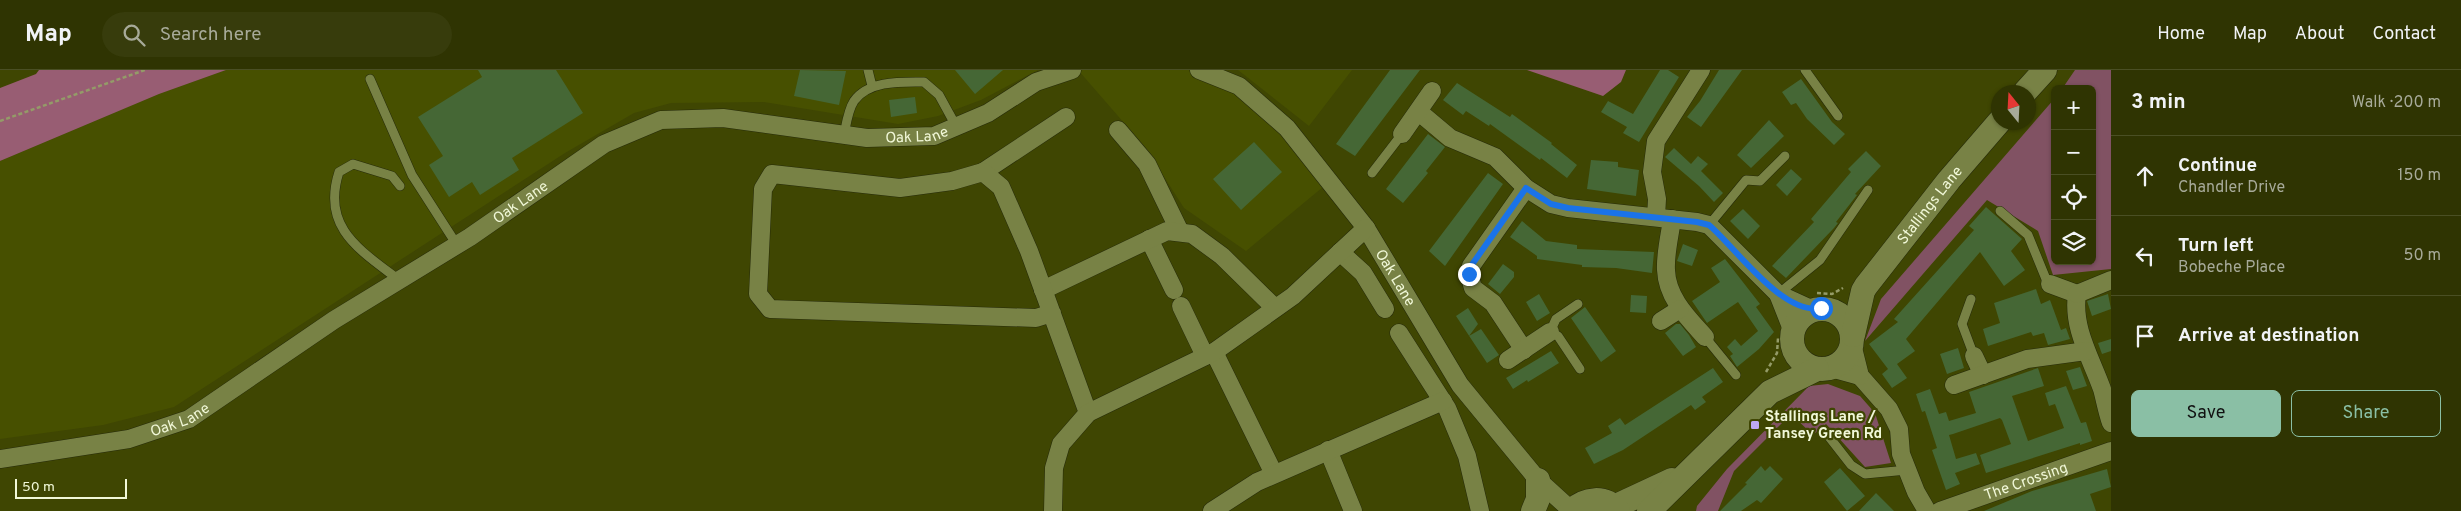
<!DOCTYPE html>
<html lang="en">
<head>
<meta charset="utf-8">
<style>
	:root { --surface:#2f3402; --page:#373c0c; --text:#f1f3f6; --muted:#a7aa99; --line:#4a4f24; --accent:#8abfa5 }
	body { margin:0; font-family:Overpass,sans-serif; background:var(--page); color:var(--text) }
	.controls { position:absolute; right:15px; top:15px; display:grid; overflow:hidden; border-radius:8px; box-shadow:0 1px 4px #0004 }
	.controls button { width:45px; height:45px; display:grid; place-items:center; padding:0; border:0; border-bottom:1px solid var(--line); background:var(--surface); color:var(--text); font:25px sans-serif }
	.compass { position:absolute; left:1991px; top:15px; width:45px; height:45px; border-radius:50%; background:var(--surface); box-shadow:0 1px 4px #0004; rotate:342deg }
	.scale { position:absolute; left:15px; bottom:12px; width:112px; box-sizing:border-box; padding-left:5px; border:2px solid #f1f8d8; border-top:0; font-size:14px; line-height:18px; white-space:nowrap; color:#f1f8d8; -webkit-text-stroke:4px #3f4602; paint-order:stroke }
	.stop { position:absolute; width:15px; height:15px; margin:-11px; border:4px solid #1a73e8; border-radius:50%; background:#fff }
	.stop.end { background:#1a73e8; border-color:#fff; box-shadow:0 1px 5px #0008 }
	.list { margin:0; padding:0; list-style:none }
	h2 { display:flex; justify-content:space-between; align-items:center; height:65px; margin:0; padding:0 20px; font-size:21px }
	h2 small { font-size:16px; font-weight:400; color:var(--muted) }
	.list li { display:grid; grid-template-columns:32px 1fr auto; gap:15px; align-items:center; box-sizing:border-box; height:80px; padding:0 20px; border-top:1px solid var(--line) }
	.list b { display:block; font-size:19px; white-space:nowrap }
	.list p { margin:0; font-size:16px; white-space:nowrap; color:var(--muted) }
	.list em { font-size:16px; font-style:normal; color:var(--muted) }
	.actions { display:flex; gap:10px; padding:15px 20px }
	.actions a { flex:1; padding:11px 0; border:1px solid var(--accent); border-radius:8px; text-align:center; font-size:18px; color:var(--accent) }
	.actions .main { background:var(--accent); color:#111 }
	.icon { flex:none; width:28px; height:28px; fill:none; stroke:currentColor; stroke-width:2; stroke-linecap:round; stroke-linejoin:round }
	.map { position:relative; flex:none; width:2111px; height:441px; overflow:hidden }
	header { display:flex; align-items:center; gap:30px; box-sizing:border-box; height:70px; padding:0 25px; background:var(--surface); border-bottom:1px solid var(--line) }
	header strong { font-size:24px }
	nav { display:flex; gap:28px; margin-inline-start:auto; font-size:18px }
	.search { width:350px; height:45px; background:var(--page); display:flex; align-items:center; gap:12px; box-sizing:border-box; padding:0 18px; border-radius:28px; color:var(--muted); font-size:19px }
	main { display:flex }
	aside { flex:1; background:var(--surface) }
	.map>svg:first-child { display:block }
	.built { fill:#475000 }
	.green { fill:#815263 }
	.forest { fill:#985d73 }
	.building { fill:#456735 }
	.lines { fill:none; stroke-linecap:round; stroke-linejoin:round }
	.lane-casing { stroke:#262b0a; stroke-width:10 }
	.street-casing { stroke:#262b0a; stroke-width:19 }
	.secondary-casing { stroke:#262b0a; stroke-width:25 }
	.path { stroke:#949b68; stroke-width:2.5; stroke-dasharray:4 2.5; stroke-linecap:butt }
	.lane { stroke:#788245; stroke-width:9 }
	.street { stroke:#788245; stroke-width:18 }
	.secondary { stroke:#788245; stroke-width:24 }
	.route { stroke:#1a73e8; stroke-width:6 }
	.poi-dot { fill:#bea9f5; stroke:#3f4602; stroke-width:2 }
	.labels { text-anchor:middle; stroke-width:4.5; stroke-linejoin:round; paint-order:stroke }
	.street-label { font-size:15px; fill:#f1f8d8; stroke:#3f4602 }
	.poi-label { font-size:15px; font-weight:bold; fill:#f1f8d8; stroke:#3f4602; text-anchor:start }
</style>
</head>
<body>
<header>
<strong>Map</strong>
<div class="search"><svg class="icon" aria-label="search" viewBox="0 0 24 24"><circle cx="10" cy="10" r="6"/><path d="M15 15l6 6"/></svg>Search here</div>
<nav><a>Home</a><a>Map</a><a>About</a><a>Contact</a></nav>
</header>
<main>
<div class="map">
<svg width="2111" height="441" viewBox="0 0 2111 441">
	<rect width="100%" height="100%" fill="#3f4602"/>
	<path class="built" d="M226,0H1038L981,30L938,46L898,54L764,32L671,33L634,43L565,83L174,337L103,355L0,369V91L159,24Z
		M1078,0H1199L1239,16L1329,112L1246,181L1184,138L1145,77Z
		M1238,0H1352L1309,56Z"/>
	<path class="green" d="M2075,0H2111V199L2053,205L2038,161L1987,130L1865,271L1881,229L2055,28V191H2092V19H2062Z
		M1828,314L1860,326L1875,343L1891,393L1865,397L1826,354L1813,365L1791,344L1734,401L1718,441H1696L1697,436L1727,399L1809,316Z"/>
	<path class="forest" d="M39,0H226L159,24L0,91V18L36,4Z
		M1527,0H1626L1621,12L1603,26Z"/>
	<path class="building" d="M478,0H556L583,43L512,88L519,100L480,125L472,112L449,127L429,95L443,86L418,47L482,7Z
		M800,0L846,1L839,35L794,26Z
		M955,0H1003L975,24Z
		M1390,0H1420L1355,86L1336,74Z
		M1660,0H1668L1679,7L1639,72L1623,63L1627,57L1601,42L1608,31L1633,44Z
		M1719,0H1742L1701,57L1687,47L1700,31Z
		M1801,9L1832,52L1845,64L1834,75L1807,49L1796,33L1791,35L1782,22Z
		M1457,13L1510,47L1512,44L1552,73L1551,74L1577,95L1567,108L1541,88L1540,90L1490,54L1489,56L1466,41L1463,45L1443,30Z
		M915,27L917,43L891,47L889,30Z
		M1769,50L1784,66L1751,98L1737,85Z
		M1428,64L1445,77L1426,101L1428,103L1403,133L1386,119Z
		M1254,72L1282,102L1241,140L1213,109Z
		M1674,78L1691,94L1698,86L1708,94L1701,101L1723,123L1714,132L1699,116L1665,87Z
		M1866,81L1881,96L1855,124L1857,125L1836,152L1838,153L1834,158L1786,208L1772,196L1814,152L1811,149L1851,102L1848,99Z
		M1591,90L1618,92V97L1639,100L1636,126L1587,119Z
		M1791,99L1802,109L1787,126L1776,115Z
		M1488,103L1503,114L1445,196L1429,181Z
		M1986,137L2022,169L2011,181L2025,200L2004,216L1980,182L1906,269L1915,281L1897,294L1907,308L1892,318L1882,304L1888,299L1869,274L1898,252L1894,249L1974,160L1969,156Z
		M1743,139L1760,156L1748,169L1730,151Z
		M1522,151L1546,171L1577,175V179L1654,182L1652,203L1616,198L1582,197V195L1537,189V186L1510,167Z
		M1683,174L1698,180L1692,196L1677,191Z
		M1725,189L1760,234L1756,237L1774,262L1759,279L1737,297L1730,286L1733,284L1727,277L1735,269L1741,276L1758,261L1738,232L1707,253L1692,231L1720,212L1711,198Z
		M1503,194L1514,202V207L1500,224L1488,214Z
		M2036,219L2041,234L2050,230L2061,260L2066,258L2070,269L2048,275L2044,263L2033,266L2031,262L1988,276L1983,259L2000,253L1994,233Z
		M1539,224L1550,243L1537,251L1526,232Z
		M2108,224L2111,239L2092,246L2087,231Z
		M1631,225L1647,226L1646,243L1630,242Z
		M1585,237L1616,281L1601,292L1571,248Z
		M1468,238L1478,254L1469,266L1481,259L1499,285L1487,293L1456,246Z
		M1676,254H1680L1689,265L1696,277L1683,286L1665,263Z
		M2111,269V281L2102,284L2098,273Z
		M1958,278L1964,298L1947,304L1940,284Z
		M1551,281L1559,293L1528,312L1527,310L1513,319L1506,308Z
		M2080,297L2087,316L2073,320L2066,301Z
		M1713,298L1723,312L1702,327L1706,332L1695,340L1691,335L1623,380L1594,394L1585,378L1612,363L1608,356L1620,348L1625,355Z
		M2038,298L2044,316L2012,326L2028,371L2064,358L2055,334L2049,336L2045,323L2066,316L2081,353L2086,352L2092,371L2080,375V373L1986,403L1980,385L2011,374L2002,350L2000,348L1953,364L1949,365L1956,389L1976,383L1980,394L1955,403L1960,414L1946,420L1932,380L1937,378L1925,341L1922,342L1916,324L1930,319L1939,344L1946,342L1949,351L1976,343L1969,322Z
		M1761,396L1765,401L1770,396L1783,409L1761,433L1757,430L1741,441H1720L1747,414L1745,413Z
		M1840,398L1865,426L1847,441L1824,412Z
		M2107,399L2111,417L2090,424L2096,441H1984L2032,421Z
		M1876,423L1894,441H1859Z"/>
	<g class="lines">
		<defs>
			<path id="lane" d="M868,0L872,16
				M1805,0L1838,46
				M370,9L412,105L457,175
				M844,65C846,55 848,40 854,31C869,10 902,12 924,12L939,25L956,56
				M1372,103L1402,64
				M2000,141L2028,165L2046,209L2050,214
				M1709,155L1746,110L1760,111L1785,86
				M399,210C360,180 321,158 339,102L353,94L392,106L400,116
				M1778,224L1820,190L1868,120
				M1971,229L1962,254L1974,286
				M1578,234L1556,249L1550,262L1558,266L1580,299
				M1705,267L1736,305
				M1826,363L1851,395L1865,404L1907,400"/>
			<g id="street">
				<path id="s1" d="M1199,0L1239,16L1287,58L1366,158L1460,315L1538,410L1572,441"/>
				<path d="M1419,42L1450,68L1495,87L1526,118L1551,134L1568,138L1697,152L1709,155L1778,224L1813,240"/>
				<path d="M1118,60L1147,94L1180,162"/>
				<path d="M1402,64L1432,21"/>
				<path d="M983,102L1066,47"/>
				<path d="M1656,147L1657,129L1652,102L1656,71L1701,0"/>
				<path d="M1672,149C1670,165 1665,184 1666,200C1667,228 1688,248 1705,267"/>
				<path d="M1149,169L1174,220"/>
				<path d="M1340,182L1363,203L1385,239"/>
				<path d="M2050,214L2077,224"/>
				<path d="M1043,220L1167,161L1192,164L1222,186L1275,238"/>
				<path d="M1778,224L1793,262"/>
				<path d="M2077,224C2072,258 2091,288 2102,319C2105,330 2107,342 2111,353"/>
				<path d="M2077,224L2111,210"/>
				<path d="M1181,236L1205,286"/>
				<path d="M1052,243L1036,248L770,239L758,224L763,119L772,104L900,118L952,111L983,102L1001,117L1029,181L1088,343"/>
				<path d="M1661,251L1680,239"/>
				<path d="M1399,263L1447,338L1467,386L1480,441"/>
				<path d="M1852,274L1860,306L1889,339L1899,359L1901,384L1916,422L1927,441"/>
				<path d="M1524,280L1493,233L1473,218L1469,204L1471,196L1526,118"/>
				<path d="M1214,282L1274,404"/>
				<path d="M1974,286L1983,305"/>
				<path d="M1508,290L1550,262"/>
				<path d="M1831,298L1860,306"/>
				<path d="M1954,315L2027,289L2086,281"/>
				<path d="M1328,380L1353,441"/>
				<path id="s2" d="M0,389L129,369L189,349L334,250L470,167L604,74L661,50L723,48L867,68L934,66L988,43L1036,12L1072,0"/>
				<path d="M1053,441L1054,398L1061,374L1088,343L1214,282L1293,226L1366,158"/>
				<path d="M1212,441L1257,412L1443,331"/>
				<path id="s3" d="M1940,441L2111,381"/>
			</g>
			<g id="secondary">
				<path d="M2025,22L2045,0"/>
				<circle cx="1822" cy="269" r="30"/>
				<path id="s4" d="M1853,265L1863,221L1866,216L1949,110L1999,52"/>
				<path d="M1614,437L1672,410"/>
				<path d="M1533,441L1538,429V410"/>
				<path d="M1571,441C1585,428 1605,425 1618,441"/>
				<path d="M1649,441L1770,322L1817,299"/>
			</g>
		</defs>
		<use href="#lane" class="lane-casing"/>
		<use href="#street" class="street-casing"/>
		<use href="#secondary" class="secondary-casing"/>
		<path class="path" d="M0,51L145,0
			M1817,223L1832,224L1843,218
			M1766,302L1777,283L1778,268"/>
		<use href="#lane" class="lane"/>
		<use href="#street" class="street"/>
		<use href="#secondary" class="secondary"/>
	</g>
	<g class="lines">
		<path class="route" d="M1469,204L1471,196L1526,118L1551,134L1568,138L1697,152L1709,155C1736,178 1783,246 1821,238"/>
	</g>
	<rect class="poi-dot" x="1750" y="350" width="10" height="10" rx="2.5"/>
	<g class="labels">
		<g class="street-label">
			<text dy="5" stroke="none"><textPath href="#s2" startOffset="1011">Oak Lane</textPath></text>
			<text dy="5" stroke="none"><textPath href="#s2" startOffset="590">Oak Lane</textPath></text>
			<text dy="5" stroke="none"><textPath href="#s4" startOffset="154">Stallings Lane</textPath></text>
			<text dy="5" stroke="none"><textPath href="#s1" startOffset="292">Oak Lane</textPath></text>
			<text dy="5" stroke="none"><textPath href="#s2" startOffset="185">Oak Lane</textPath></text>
			<text dy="5" stroke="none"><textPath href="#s3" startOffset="91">The Crossing</textPath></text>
		</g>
		<g class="poi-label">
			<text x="1765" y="351">Stallings Lane /<tspan x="1765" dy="17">Tansey Green Rd</tspan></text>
		</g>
	</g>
</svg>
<div class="controls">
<button>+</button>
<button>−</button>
<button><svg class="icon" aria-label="locate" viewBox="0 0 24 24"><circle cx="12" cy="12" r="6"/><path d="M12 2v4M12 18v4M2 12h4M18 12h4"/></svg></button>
<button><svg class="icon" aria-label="layers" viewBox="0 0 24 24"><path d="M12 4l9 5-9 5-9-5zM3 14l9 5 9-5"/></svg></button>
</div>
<svg class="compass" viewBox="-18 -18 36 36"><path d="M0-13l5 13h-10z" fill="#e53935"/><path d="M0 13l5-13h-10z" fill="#a7aa99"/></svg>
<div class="scale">50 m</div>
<div class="stop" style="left:1821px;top:238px"></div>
<div class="stop end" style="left:1469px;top:204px"></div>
</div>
<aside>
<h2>3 min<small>Walk · 200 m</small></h2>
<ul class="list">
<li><svg class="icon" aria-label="ahead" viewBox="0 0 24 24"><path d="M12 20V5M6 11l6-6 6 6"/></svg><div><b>Continue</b><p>Chandler Drive</p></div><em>150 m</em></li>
<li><svg class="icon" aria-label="left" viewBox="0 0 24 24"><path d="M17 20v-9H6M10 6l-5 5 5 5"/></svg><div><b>Turn left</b><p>Bobeche Place</p></div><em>50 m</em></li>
<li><svg class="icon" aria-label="arrive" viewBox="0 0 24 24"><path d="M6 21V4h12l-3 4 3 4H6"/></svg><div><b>Arrive at destination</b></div></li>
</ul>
<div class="actions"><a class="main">Save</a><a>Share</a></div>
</aside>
</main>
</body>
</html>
